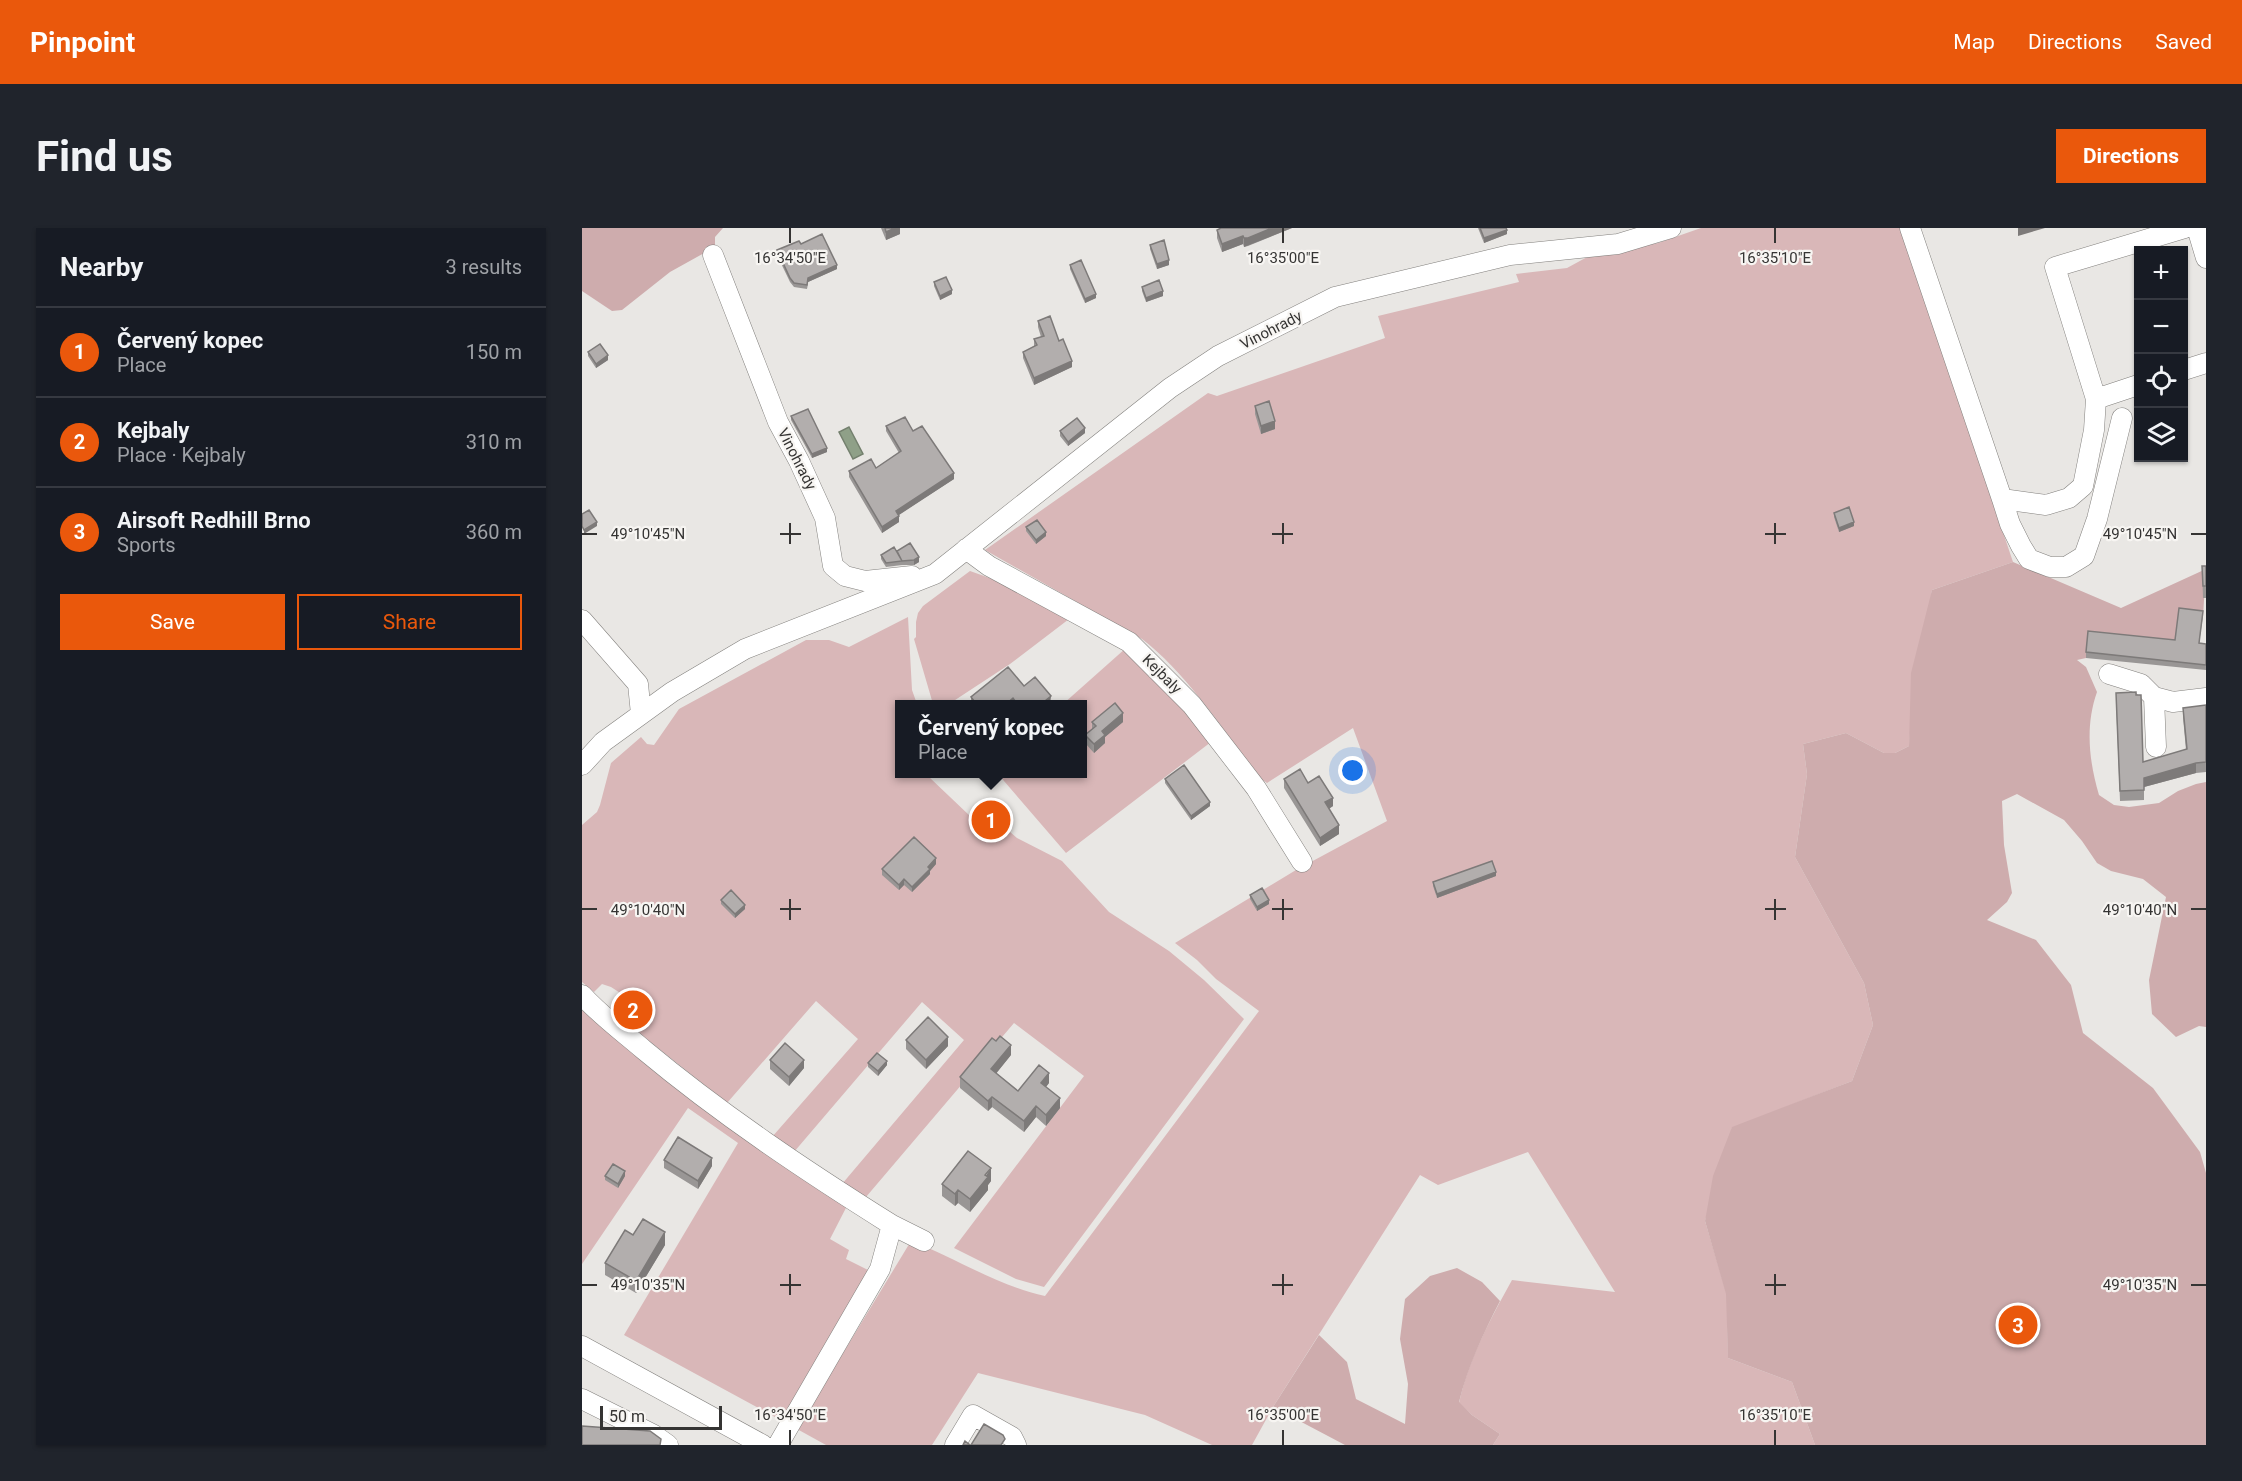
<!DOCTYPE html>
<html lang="en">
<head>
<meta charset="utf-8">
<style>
	:root { --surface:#171b24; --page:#20242c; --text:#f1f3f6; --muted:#9ea1a6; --line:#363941; --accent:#ea580c }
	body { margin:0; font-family:Roboto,sans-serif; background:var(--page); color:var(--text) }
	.controls { position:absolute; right:18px; top:18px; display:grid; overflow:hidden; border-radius:0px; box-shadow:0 2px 4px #0004 }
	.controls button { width:54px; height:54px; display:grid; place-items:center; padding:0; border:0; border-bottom:2px solid var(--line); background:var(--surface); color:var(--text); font:30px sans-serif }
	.scale { position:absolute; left:18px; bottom:15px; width:122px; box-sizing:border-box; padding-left:6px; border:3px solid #353433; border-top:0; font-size:16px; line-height:21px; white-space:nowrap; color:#353433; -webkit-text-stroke:4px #f7f5f2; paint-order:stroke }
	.you { position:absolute; left:771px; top:543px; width:21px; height:21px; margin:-15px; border:4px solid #fff; border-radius:50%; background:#1a73e8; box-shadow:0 0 0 9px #1a73e833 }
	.badge { display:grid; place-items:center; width:39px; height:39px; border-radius:50%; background:var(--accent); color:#fff; font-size:20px; font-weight:700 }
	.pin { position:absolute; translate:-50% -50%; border:3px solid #fff; box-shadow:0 2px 6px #0006 }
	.popup { position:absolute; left:313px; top:472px; width:192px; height:78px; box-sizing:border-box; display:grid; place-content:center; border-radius:0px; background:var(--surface); filter:drop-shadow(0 2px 4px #0005); font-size:20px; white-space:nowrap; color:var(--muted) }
	.popup b { font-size:22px; color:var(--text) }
	.popup::after { content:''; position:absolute; left:50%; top:100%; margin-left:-12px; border:12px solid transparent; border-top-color:var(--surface) }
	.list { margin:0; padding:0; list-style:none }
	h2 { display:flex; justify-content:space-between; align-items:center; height:78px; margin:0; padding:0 24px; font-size:26px }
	h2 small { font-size:20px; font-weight:400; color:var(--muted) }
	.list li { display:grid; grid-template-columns:39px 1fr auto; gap:18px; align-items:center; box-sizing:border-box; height:90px; padding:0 24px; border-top:2px solid var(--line) }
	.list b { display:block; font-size:22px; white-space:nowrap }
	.list p { margin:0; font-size:20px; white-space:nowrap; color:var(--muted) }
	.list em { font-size:20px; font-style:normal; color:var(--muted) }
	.actions { display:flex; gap:12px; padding:18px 24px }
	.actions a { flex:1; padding:14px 0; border:2px solid var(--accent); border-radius:0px; text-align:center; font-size:21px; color:var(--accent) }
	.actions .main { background:var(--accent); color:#fff }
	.icon { flex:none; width:33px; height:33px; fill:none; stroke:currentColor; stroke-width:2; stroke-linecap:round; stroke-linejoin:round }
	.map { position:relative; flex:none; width:1624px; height:1217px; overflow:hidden; border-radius:0px }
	header { display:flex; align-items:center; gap:36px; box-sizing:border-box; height:84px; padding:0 30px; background:var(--accent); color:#fff }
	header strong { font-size:28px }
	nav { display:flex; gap:33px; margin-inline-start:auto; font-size:21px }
	.intro { display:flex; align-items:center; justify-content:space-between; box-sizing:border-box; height:144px; padding:0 36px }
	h1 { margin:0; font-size:42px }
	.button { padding:15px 27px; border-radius:0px; background:var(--accent); color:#fff; font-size:21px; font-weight:700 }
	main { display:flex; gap:36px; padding:0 36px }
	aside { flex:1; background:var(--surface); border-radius:0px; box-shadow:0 2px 4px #0004 }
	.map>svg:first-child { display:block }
	.green { fill:#d9b7b8 }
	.forest { fill:#ceacad }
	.water { fill:#8fa088; stroke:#74806e; stroke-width:1.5 }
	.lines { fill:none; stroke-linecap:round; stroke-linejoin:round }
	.minor-casing { stroke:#83817e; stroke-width:21 }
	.minor { stroke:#fff; stroke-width:20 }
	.wall { fill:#999695 }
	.shaded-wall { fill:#7d7a79 }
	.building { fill:#b2aead; stroke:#7d7a79; stroke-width:1.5 }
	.ticks { fill:none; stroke:#353433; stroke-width:2 }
	.labels { text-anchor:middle; stroke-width:4.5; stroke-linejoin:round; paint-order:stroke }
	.street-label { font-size:15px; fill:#353433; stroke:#f7f5f2 }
	.ticks-label { font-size:15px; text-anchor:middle; fill:#353433; stroke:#f7f5f2; stroke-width:4.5; stroke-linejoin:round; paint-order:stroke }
</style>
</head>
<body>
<header>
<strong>Pinpoint</strong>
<nav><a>Map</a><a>Directions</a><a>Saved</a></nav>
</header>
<div class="intro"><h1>Find us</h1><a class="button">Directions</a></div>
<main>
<aside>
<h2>Nearby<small>3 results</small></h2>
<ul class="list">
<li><span class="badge">1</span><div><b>Červený kopec</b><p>Place</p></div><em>150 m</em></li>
<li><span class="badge">2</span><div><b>Kejbaly</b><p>Place · Kejbaly</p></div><em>310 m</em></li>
<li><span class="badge">3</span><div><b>Airsoft Redhill Brno</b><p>Sports</p></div><em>360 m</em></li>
</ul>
<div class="actions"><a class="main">Save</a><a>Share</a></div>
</aside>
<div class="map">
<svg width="1624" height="1217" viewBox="0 0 1624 1217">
	<rect width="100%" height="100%" fill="#e9e7e4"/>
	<path class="green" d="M1119,0H1319L1431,334L1350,362L1329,492L1327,518L1313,525H1302L1264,505L1221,516L1225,546L1213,629L1282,755L1291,797L1270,853L1150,900L1123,993L1145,1067L1146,1130L1210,1154L1233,1217H911L918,1206L890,1187L877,1175C887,1130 908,1092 930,1052L1033,1064L946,924L856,957L838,947L691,1179L670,1217H630L563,1187L396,1145L350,1217H244L215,1201L329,1013C374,1030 416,1058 463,1068L677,783L634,751L615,732L593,715L714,642L805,593L771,500L685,555L678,550C643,505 605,445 560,411L403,322L626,165L635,168L803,110L796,88L937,54L934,46L985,40L1007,28L1076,15Z
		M388,343L416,353L491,388L428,436L367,476H351L332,411L334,409V394L336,385L341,378Z
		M326,389L330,462L335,476H318V546H348L347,549L388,588L400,596L417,600L420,597L435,610L480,633L527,684L587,723L622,752L662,791L462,1059L434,1051L372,1020L502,848L432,795L284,969L260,956L382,812L340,774L212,924L190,909L276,811L234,773L145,875L57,805L72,788L50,766L46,770L29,759L20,756L12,764L0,754V597L15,584L18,577L29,535L59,509L65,516L72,517L97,481L224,412H247L267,419Z
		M544,420L608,486L629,514L484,625L416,546H500V476H481Z
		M0,776L266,976L248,1011L267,1022L264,1031L290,1044L204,1195L42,1107L156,915L106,880L0,1036Z"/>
	<path class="forest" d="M0,0H141L133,9V19L88,44L40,82L30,83L0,63Z
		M1431,334L1539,380L1624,341L1621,388L1597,386L1593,418L1506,409L1504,430L1495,432L1504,439L1515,464C1503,498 1507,533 1517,567L1532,577L1547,579L1577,575L1596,563L1614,556L1624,554V799L1617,798L1594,809L1570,786L1567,752L1584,669L1561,651L1529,643L1515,635L1500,613L1482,592L1435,566L1420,573L1422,617L1430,665L1425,674L1405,692L1454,712L1489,757L1501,805L1571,860L1618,924L1624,945V1217H1233L1210,1154L1146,1130L1144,1066L1123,993L1131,948L1150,899L1270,853L1291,797L1282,755L1213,629L1225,546L1221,516L1264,505L1302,525H1313L1327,518L1329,445L1350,362Z
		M875,1040L900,1054L918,1073C901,1106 886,1138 877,1174L890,1187L918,1206L911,1217H763L691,1179L737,1107L765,1134L774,1171L823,1196L826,1156L818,1111L823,1071L848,1048Z"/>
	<path class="water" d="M267,199L281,226L271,231L257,204Z"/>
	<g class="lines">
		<defs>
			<path id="minor" d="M1328,0L1420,271L1464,277L1487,270L1501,258L1512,202L1514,171L1473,39L1603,0
				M1615,0L1624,30
				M131,27L196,194L217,233L243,290L251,338L263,348L283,353L330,348
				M1602,142L1624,135
				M1514,171L1556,157
				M1420,271L1428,296L1439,318L1447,331L1468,339H1484L1502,328L1515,291L1540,190
				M384,321L407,338L547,414L610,477L674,560L720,634
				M0,392L56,456L59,486
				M1527,446L1559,456L1572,469L1591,474L1624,470
				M1572,469L1574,519
				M0,537L21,514L90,464L163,421L353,346L588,160L636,128L753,69L928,27L1036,16L1089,0
				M0,767C18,787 41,804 62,822C140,887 224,943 310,997L298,1041L196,1217
				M310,997L342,1013
				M0,1118L181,1217
				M0,1171L72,1207L86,1217
				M373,1217L391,1187L430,1209L434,1217"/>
		</defs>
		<use href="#minor" class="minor-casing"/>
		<use href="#minor" class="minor"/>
	</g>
	<path class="wall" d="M299,0H318V6L304,12Z
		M710,0L666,18L662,19L661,16L640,24L635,10V2Z
		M896,0H924L925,6L902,15Z
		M219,16L255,41L226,54L225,61L212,59L208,54L195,27V22Z
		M568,17L587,37L575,41L568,21Z
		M488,37L514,70L503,75L488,41Z
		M352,54L370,66L358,72L352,58Z
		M560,59L581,68L564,74L560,63Z
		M456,93L477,113L490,139L452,157L441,130V124L452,118V111L459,109L456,99Z
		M6,124L26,132L14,140L6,128Z
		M673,178L693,201L679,206L673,186Z
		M209,188L245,224L230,230L209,192Z
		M304,198L331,203L372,251L316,287L317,294L300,305L267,249V243L294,240L317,225L304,203Z
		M478,203L503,205L486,218L478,208Z
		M1252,285L1272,298L1257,304L1252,289Z
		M444,299L464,308L454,316L444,303Z
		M315,323L337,334L332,337H320L304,339L299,331V327Z
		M1620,338H1624V370H1621Z
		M1621,388L1617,415L1624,416V442L1504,430V424L1593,412Z
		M442,458L469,476L389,477V469Z
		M1534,474L1561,534L1604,522L1601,489V480L1624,477V544L1614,545L1562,559V572L1538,573Z
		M510,494H541L523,509V515L512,525L503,515V507L510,501Z
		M583,551L628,578L609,592L583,555Z
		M702,551L726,555L751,578L747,581L757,606L738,618L702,560Z
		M354,636L348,643V646L330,664L322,657L317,662L300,647V641Z
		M914,648L855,670L851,658V654Z
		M668,667L687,676L675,683L668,671Z
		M139,672L163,681L153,690L139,676Z
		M324,812L366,818L344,841L324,821Z
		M429,827L414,845L436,863L467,855L464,859L478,880L464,898L454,889L442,904L410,879L406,883L378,860V849Z
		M188,832L222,840L207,858L188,841Z
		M286,835L305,837L296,848L286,839Z
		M82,932L130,938L116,961L82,940Z
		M23,948H43L36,960L23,952Z
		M409,953L406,957V962L388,984L376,975L373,978L360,968V956Z
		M51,1007L83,1017L54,1065L23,1047V1035Z"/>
	<path class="shaded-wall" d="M313,0H318V6L304,12V4Z
		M690,0H710L662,19V10Z
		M1436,0H1463L1436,8Z
		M925,2V6L902,15V10Z
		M661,8V16L640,24V16Z
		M587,32V37L575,41V36Z
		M255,37V41L226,54L225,61L226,50Z
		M370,62V66L358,72V68Z
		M581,63V68L564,74V70Z
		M514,66V70L503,75V71Z
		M26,127V132L14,140V136Z
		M490,133V139L452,157V150Z
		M693,193V201L679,206V198Z
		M503,200V205L486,218V214Z
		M245,220V224L230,230V226Z
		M372,245V251L314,289V283Z
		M317,288V294L300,305V299Z
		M15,294V298L2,306V302Z
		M1272,294V298L1257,304V300Z
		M464,304V308L454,316V312Z
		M337,329V334L332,337V332Z
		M469,468L468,477H458Z
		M431,470V477H423Z
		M541,485V494L523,509V515L512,525V516L520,503Z
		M1614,535V545L1562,559V550Z
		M751,570V578L743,583V574Z
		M628,574V578L609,592V588Z
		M757,597V606L738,618V610Z
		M354,630V636L348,643V646L330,664V659Z
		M914,644V648L855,670V666Z
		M322,651V657L317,662V657Z
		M687,672V676L675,683V679Z
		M163,677V681L153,690V686Z
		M366,809V818L344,841V832Z
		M429,817V827L409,852V841Z
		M222,832V840L207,858V849Z
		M305,833V837L296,848V843Z
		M467,845V855L459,865V855Z
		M410,869V879L406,883V873Z
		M478,870V880L464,898V887Z
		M454,878V889L442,904V893Z
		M130,930V938L116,961V953Z
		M409,940V953L406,957V962L388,984V971Z
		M43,943V948L36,960V956Z
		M376,962V975L373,978V966Z
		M83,1004V1017L54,1065V1053Z"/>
	<path class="building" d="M303,0H313L304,4Z
		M639,0H690L666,10H662L661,8L640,16L635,2Z
		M898,0H924L925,2L902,10Z
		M240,6L255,37L226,50L225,57L212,55L208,50L195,22L217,13L219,16Z
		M582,12L587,32L575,36L568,17Z
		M499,32L514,66L503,71L488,37Z
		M364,49L370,62L358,68L352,54Z
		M577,52L581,63L564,70L560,59Z
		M468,88L477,113L481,111L490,133L452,150L441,124L455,117L452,111L462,108L456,93Z
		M18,116L26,127L14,136L6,124Z
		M687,173L693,193L679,198L673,178Z
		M226,181L245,220L230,226L209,188Z
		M323,189L331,203L340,198L372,245L314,283L317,288L300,299L267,243L289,231L294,240L319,223L304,198Z
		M495,190L503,200L486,214L478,203Z
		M1267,279L1272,294L1257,300L1252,285Z
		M7,282L15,294L2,302L0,298V286Z
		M455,292L464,304L454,312L444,299Z
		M328,315L337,329L332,332L320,333L315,323Z
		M312,319L320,333L304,335L299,327Z
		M1620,338H1624V358H1621Z
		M1597,380L1621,383L1617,415L1624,416V437L1504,424L1506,403L1593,412Z
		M426,439L442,458L453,449L469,468L458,477H436L431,470L423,477H395L389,469Z
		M1554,464V467H1559L1561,534L1605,521L1601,480L1624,477V534L1614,535L1562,550V562L1538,563L1534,465Z
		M533,475L541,485L520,503L523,507L512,516L503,507L514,498L510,494Z
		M602,537L628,574L609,588L583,551Z
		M718,541L726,555L737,548L751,570L743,574L757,597L738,610L702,551Z
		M332,609L354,630L346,639L348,641L330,659L322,651L317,657L300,641Z
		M910,633L914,644L855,666L851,654Z
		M680,660L687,672L675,679L668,667Z
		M149,662L163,677L153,686L139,672Z
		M346,789L366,809L344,832L324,812Z
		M418,808L429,817L409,841L436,863L457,837L467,845L459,855L478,870L464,887L454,878L442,893L410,869L406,873L378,849L410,810L414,813Z
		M203,815L222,832L207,849L188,832Z
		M295,825L305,833L296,843L286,835Z
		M96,909L130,930L116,953L82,932Z
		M386,923L409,940L403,947L406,949L388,971L376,962L373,966L360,956Z
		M31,936L43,943L36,956L23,948Z
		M61,991L83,1004L54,1053L23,1035L43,1002L51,1007Z
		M402,1196L421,1207L423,1211L419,1217H389Z
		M0,1198L68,1203L79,1211L78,1217H0Z
		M383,1213L388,1217H381Z"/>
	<path class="ticks" d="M208,0V15M701,0V15M1193,0V15M208,295V316M701,295V316M1193,295V316M0,306H15M198,306H219M690,306H711M1183,306H1204M1609,306H1624M208,671V692M701,671V692M1193,671V692M0,681H15M198,681H219M690,681H711M1183,681H1204M1609,681H1624M208,1046V1067M701,1046V1067M1193,1046V1067M0,1057H15M198,1057H219M690,1057H711M1183,1057H1204M1609,1057H1624M208,1202V1217M701,1202V1217M1193,1202V1217"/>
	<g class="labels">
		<g class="street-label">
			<text transform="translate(689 102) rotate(-27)" y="5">Vinohrady</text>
			<text transform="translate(215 231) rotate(63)" y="5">Vinohrady</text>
			<text transform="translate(580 446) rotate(45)" y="5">Kejbaly</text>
		</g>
	</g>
	<g class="ticks-label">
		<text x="208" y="35">16°34'50"E</text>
		<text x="701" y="35">16°35'00"E</text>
		<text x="1193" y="35">16°35'10"E</text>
		<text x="66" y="311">49°10'45"N</text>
		<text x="1558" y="311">49°10'45"N</text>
		<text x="66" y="687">49°10'40"N</text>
		<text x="1558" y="687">49°10'40"N</text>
		<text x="66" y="1062">49°10'35"N</text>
		<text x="1558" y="1062">49°10'35"N</text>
		<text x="208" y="1192">16°34'50"E</text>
		<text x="701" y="1192">16°35'00"E</text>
		<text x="1193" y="1192">16°35'10"E</text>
	</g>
</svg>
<div class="controls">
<button>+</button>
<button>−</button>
<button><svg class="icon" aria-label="locate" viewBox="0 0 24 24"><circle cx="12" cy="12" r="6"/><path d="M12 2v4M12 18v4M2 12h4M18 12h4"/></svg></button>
<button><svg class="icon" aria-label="layers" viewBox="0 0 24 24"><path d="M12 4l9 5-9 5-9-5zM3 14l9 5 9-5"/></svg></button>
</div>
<div class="scale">50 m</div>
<div class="you"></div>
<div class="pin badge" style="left:409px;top:592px">1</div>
<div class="popup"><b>Červený kopec</b>Place</div>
<div class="pin badge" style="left:51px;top:782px">2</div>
<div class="pin badge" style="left:1436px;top:1097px">3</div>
</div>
</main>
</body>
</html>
